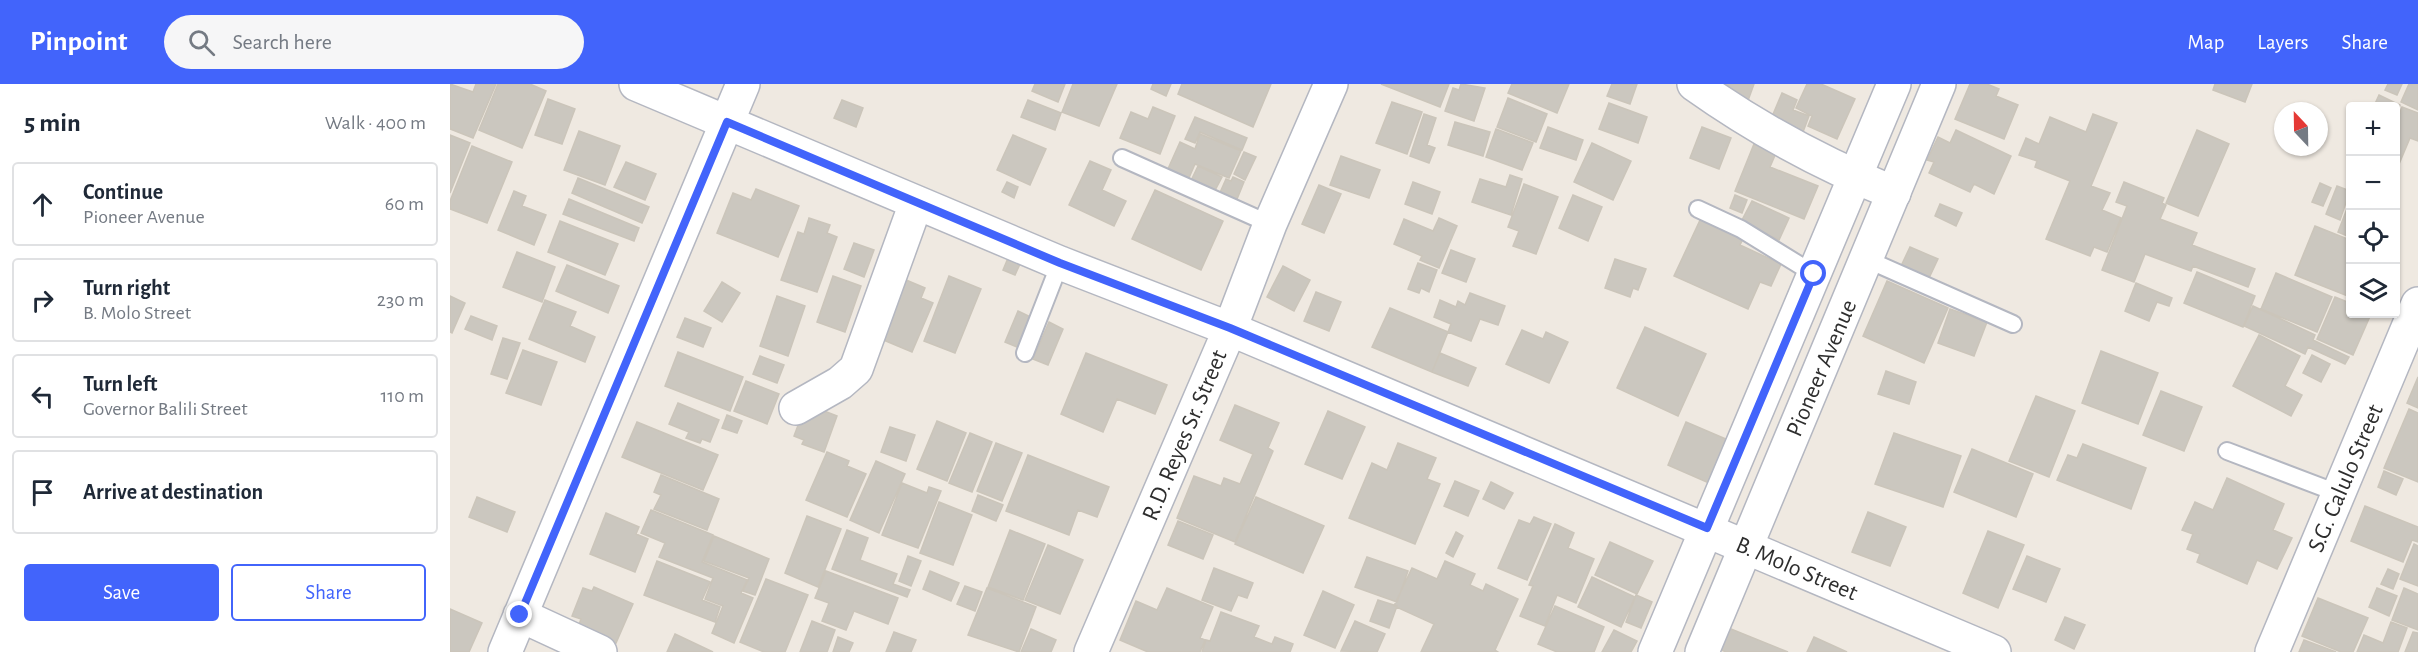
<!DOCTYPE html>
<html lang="en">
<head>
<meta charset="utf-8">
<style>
	:root { --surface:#fff; --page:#f6f6f7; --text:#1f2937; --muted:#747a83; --line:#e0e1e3; --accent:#4264fb }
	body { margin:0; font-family:"Alegreya Sans",sans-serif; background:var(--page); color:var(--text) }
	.controls { position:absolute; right:18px; top:18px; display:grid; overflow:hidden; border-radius:6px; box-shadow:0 2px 4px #0004 }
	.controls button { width:54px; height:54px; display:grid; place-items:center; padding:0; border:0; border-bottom:2px solid var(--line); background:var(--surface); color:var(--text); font:30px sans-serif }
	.compass { position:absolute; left:1824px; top:18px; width:54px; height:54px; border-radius:50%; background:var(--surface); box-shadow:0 2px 4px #0004; rotate:338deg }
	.stop { position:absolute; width:18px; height:18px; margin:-14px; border:4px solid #4264fb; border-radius:50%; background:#fff }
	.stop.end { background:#4264fb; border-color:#fff; box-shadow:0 2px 6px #0008 }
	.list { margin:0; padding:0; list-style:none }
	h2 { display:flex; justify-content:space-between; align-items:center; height:78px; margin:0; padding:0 24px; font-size:26px }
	h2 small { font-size:20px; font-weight:400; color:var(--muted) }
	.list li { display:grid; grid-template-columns:39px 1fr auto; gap:18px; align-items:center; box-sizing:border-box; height:84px; margin:0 12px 12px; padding:0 12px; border:2px solid var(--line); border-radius:6px }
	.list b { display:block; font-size:22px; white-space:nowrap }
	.list p { margin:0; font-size:20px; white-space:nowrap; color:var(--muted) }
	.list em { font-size:20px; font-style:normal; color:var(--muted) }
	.actions { display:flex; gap:12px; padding:18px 24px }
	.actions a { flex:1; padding:14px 0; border:2px solid var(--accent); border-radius:6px; text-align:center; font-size:21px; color:var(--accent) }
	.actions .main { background:var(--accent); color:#fff }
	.icon { flex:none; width:33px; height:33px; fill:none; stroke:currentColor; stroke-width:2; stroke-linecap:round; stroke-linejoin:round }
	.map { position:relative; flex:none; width:1968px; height:568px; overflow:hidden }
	header { display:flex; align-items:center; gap:36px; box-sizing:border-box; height:84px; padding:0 30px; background:var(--accent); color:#fff }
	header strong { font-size:28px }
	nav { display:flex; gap:33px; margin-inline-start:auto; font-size:21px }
	.search { width:420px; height:54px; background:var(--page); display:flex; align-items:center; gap:15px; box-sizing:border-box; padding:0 21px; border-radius:33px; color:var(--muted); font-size:22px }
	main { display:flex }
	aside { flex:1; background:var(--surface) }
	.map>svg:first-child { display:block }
	.building { fill:#cbc7bf; stroke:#cbc5ba; stroke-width:1.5 }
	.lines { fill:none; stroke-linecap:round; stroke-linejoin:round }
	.lane-casing { stroke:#b4b7c1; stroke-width:20 }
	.street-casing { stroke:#b4b7c1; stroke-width:36 }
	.secondary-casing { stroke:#b4b7c1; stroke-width:36 }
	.lane { stroke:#fff; stroke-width:16 }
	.street { stroke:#fff; stroke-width:33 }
	.secondary { stroke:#fff; stroke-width:33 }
	.route { stroke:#4264fb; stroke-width:8 }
	.labels { text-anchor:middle; stroke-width:4.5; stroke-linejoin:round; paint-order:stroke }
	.street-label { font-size:24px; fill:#2e2e2e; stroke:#fff }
</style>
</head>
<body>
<header>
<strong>Pinpoint</strong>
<div class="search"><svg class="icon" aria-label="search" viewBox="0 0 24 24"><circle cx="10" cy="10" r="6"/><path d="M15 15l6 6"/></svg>Search here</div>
<nav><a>Map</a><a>Layers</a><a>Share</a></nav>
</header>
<main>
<aside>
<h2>5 min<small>Walk · 400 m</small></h2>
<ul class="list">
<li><svg class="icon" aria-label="ahead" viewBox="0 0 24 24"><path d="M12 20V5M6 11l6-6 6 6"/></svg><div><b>Continue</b><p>Pioneer Avenue</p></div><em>60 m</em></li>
<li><svg class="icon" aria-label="right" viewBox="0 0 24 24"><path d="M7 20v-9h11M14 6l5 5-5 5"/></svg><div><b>Turn right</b><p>B. Molo Street</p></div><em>230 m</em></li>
<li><svg class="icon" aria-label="left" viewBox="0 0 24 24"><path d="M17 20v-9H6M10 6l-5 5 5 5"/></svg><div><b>Turn left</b><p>Governor Balili Street</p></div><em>110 m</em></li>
<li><svg class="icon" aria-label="arrive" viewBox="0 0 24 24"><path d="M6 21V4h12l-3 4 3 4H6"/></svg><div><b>Arrive at destination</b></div></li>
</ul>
<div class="actions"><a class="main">Save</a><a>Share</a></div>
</aside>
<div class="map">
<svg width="1968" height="568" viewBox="0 0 1968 568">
	<rect width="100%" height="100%" fill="#efe9e1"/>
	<path class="building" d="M0,0L23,8L26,0H46L23,54L0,45Z
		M48,0H80L96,7L72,64L29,46Z
		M585,0H615L608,18L582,7Z
		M623,0H667L649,42L612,28Z
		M703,0H721L716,12L701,5Z
		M732,0H821L803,43L728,10Z
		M931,0H999L990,23Z
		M1011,0L1035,4L1024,37L995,27L1003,4L1009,6Z
		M1062,0H1119L1107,29L1058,9Z
		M1162,0H1187L1180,20L1157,12Z
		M1273,0H1304L1296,22L1276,14L1280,3Z
		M1357,0H1371L1405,15L1387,55L1358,42L1362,32L1346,24Z
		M1520,0H1537L1549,5L1546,12L1568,21L1554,55L1505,35Z
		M1765,0H1802L1795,18L1763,6Z
		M1938,0H1952L1947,11L1935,6Z
		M1959,0H1968V26L1951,18Z
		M1332,9L1347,16L1343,26L1359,32L1353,48L1321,35Z
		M1929,11L1950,21L1946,31V22H1924Z
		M1058,14L1097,30L1086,58L1047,43Z
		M98,15L125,25L112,60L85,51Z
		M392,16L413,24L406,43L384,34Z
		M578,16L611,29L605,46L571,33Z
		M942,18L972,28L957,70L926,59Z
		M1159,19L1197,33L1188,59L1149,45Z
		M703,23L725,32L710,70L670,54L681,28L698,35Z
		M1952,23L1968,29V57L1960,54L1949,80L1946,78V38Z
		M974,30L986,34L977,61L985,64L979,79L960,72Z
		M1643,30L1667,39L1641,102L1660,109L1652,126L1671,134L1657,168L1644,163L1640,172L1596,155L1620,97L1585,83L1587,77L1569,71L1576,54L1589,60L1600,33L1636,48Z
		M745,33L797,54L792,66L750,48L745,59L735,55Z
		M1005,38L1040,48L1033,72L998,61Z
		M1098,43L1133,56L1126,76L1090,64Z
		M1252,43L1281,54L1269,85L1240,74Z
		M1046,45L1083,59L1072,86L1036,73Z
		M1506,46L1561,72L1544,110L1524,100L1520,108L1479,89L1484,78L1477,76L1488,53L1500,59Z
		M1747,46L1779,60L1748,132L1716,119Z
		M129,47L170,62L155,101L114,86Z
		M750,50L791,67L779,94L745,80L738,96L717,87L730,58L745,65Z
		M0,51L20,59L0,109Z
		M563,51L596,65L580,101L547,86Z
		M1142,59L1181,77L1163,116L1124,98Z
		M1304,60L1326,69L1320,83L1368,102L1354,135L1285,107Z
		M22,62L62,78L37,139L0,125V117Z
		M794,68L806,73L795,96L784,90Z
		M891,72L930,86L919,114L880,101Z
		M640,77L661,86L652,106L676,117L664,142L619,121Z
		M176,78L206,90L195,116L164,103Z
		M748,82L772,93L762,112L739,101Z
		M1060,91L1072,95L1061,131L1022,118L1030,95L1056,103Z
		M783,93L794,98L785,120L768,113L776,95L781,97Z
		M128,94L199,123L192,139L122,109Z
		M557,98L568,103L564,114L552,108Z
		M963,98L990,108L982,130L955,120Z
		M1674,98L1714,114L1712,119L1716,121L1710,135L1747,149L1742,161L1805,185L1798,203L1743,182L1741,187L1695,170L1684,198L1652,186L1677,122L1666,118Z
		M1870,99L1881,104L1873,122L1862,118Z
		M1074,100L1108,113L1086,170L1063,162L1069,147L1058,143Z
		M869,101L891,110L874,149L852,140Z
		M1887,102L1900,107L1890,136L1876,130Z
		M306,105L349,122L328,173L267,149L283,109L301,116Z
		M705,106L773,137L751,186L682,155Z
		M64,107L76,112L72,122L96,131L84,161L48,146Z
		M1123,111L1152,123L1138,157L1109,144Z
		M1285,111L1297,116L1292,129L1280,124Z
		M119,115L189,144L184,157L113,130Z
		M1302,117L1339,134L1329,156L1291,138Z
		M1900,117V153L1888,148Z
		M1490,120L1512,129L1506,142L1485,132Z
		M359,134L380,141L377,149L387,153L367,208L331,196L348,148L354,150Z
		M989,134L1007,142L989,184L970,176L972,172L944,160L954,135L983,147Z
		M1251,134L1294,153L1290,161L1331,180L1321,202L1310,198L1298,225L1224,192Z
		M110,137L168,160L155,191L98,168Z
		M1865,142L1900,156V213L1845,191Z
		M404,159L424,166L414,193L394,185Z
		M1460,163L1488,175L1479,194L1451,182Z
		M1001,166L1025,175L1016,198L992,189Z
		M67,168L105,183L92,218L53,203Z
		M558,174L570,180L565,191L553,186Z
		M1165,175L1196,185L1188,206L1183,204L1180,213L1155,204Z
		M968,179L987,186L979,208L971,204L969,209L958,205Z
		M117,181L169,202L158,229L106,207Z
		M833,182L860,196L844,227L817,213Z
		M1747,188L1805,212L1793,243L1734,219Z
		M1826,189L1882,213L1867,248L1811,225Z
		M383,192L411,202L395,248L367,238Z
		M499,192L531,205L505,269L474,257Z
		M449,193L475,204L471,214L483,219L462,268L424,252Z
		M1437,197L1498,224L1474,279L1413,252Z
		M272,198L290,209L272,238L254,227Z
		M1686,199L1722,214L1719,222L1707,218L1699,237L1675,227Z
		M866,208L891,218L879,247L854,237Z
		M1020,209L1055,222L1048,241L1030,235L1021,257L998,248L1001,240L984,233L990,216L1006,223L1008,217L1015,221Z
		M0,212L15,219L2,249L0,248Z
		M327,212L355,222L338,272L310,262Z
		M1885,213L1900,219V230H1921L1903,271L1867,255Z
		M95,216L126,228L120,242L145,253L135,278L79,255Z
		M1803,222L1865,251L1863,256L1899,273L1895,280L1858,263L1855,270L1794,242Z
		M940,224L998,248L982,288L922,263Z
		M1500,225L1537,238L1524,272L1488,259Z
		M568,227L585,235L572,265L555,258Z
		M21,232L47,242L42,256L15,245Z
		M235,234L261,244L253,263L227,253Z
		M599,238L613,245L598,281L583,275Z
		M1195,243L1256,270L1228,332L1167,304Z
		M1072,246L1093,255L1096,248L1118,258L1099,299L1056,280Z
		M1809,251L1850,272L1835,302L1852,311L1841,332L1783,302Z
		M53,254L70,259L57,295L41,290Z
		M73,266L107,278L91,321L56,309Z
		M1651,267L1708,289L1688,340L1632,319Z
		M228,268L293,293L280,327L215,302Z
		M636,269L717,301L705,330L667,315L653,348L611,330Z
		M990,269L1026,284L1018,302L982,288Z
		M1862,271L1880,280L1871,298L1853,289Z
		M310,272L334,281L327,299L303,290Z
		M1436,287L1466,298L1459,320L1428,310Z
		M1968,293V324L1957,319Z
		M296,297L329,310L317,340L284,327Z
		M1711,307L1752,323L1734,367L1693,351Z
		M1586,312L1625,327L1599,393L1559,377Z
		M228,319L269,336L260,358L252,355L250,359L236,354L239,348L219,340Z
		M356,320L387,332L374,368L352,360L354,356L344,352Z
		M785,321L829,339L818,364L823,367L785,458L727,434L744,392L771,402L774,394L790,400L803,370L770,356Z
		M1959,325L1968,329V398L1934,384Z
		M878,327L915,343L892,395L855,380Z
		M277,331L292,337L287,349L272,344Z
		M487,337L516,349L497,397L467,385Z
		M187,338L268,371L253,406L172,373Z
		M1236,338L1278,356L1259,399L1218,381Z
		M440,343L465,351L456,377L431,368Z
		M520,349L542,358L522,408L499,399Z
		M1444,349L1511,372L1493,423L1425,400Z
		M546,359L572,369L552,417L527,407Z
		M948,359L986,374L977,395L990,400L965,460L899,434L922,379L937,386Z
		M1633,360L1696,384L1681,425L1607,396L1618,371L1627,374Z
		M1522,365L1583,390L1566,433L1504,408Z
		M377,368L399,377L397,382L416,390L397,433L356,416Z
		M578,371L659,403L647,433L628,426L619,451L556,427Z
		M426,377L455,390L429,449L400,436Z
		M1934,387L1953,395L1946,411L1928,403Z
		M211,391L269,415L257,446L204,425L211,411L204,408Z
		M1777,394L1834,420L1823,446L1842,454L1827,485L1807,476L1797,500L1747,478L1750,470L1737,465L1743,450L1732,446L1745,418L1763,426Z
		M1005,397L1029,407L1018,432L994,422Z
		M1041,398L1063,409L1054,425L1033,415Z
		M452,399L477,409L479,403L491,407L468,464L432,451Z
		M528,411L553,421L546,437L522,427Z
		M27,413L65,428L57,448L19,433Z
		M806,413L874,442L853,489L785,460Z
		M489,418L522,431L503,481L470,469Z
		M1915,422L1968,443V458L1962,456L1953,478L1901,457Z
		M201,426L263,451L252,478L297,496L291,509L303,514L284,559L262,549L273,522L255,515L263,494L209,473L215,459L191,449Z
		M1418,428L1456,443L1440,482L1402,468Z
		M156,429L189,443L186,450L198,455L185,488L140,470Z
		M357,432L391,445L368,503L335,489Z
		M1084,433L1101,440L1077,496L1048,484L1069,436L1080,440Z
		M728,437L763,451L753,475L718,461Z
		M1105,440L1124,449L1118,464L1144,475L1126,519L1107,511L1095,542L1070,532L1083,502L1079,501Z
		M397,446L418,454L410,476L447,490L443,500L460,506L457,513L382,485Z
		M560,446L595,460L573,516L538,503Z
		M1538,447L1574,461L1548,524L1513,509Z
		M1006,448L1013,452L1003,473L996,469Z
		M264,452L319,475L305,511L293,507L299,494L254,477Z
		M1160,458L1203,477L1187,510L1145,491Z
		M1964,460L1968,462V502L1950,495Z
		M598,461L633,476L610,530L575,516Z
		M458,472L471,477L461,502L449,497Z
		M1577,472L1610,485L1596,518L1563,505Z
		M917,473L958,487L947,518L905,503Z
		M207,477L260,498L252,516L270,523L265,538L194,511Z
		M995,477L1025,490L1020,501L1033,507L1036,500L1068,515L1045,566L1048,568H971L984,540L944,522L962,484L987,495Z
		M764,484L803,499L797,514L788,511L781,527L752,516Z
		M1938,485L1949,490L1943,505L1931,500Z
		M376,487L448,514L438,540L404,527L396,546L372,537L379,519L365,514Z
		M480,487L509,499L501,517L473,505Z
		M1142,493L1185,513L1171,543L1128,523Z
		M316,495L358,511L335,568H314L290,558Z
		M515,502L532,508L525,527L507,520Z
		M144,503L183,520L166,559L127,546L131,535L122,532L133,504L142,507Z
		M537,504L586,523L569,568L518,551Z
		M717,504L763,523L750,554L755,556L750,568H698L670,556L686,517L707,526Z
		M1927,504L1947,512L1939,532L1919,523Z
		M1954,504L1968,510V546L1942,536Z
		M873,507L904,521L885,564L854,551Z
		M1186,511L1202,518L1191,544L1176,538Z
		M1868,514L1918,534L1903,568H1891L1852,552Z
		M928,516L947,522L939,544L920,537Z
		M1105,522L1154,543L1144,568H1107L1088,560Z
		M0,525L32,539L19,568H0Z
		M771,528L809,542L804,553L822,560L825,553L843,560L840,568H752L756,556L760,557Z
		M1615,533L1635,541L1624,565L1605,556Z
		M362,537L385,546L377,568H350Z
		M905,537L935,550L927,568L891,567Z
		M1941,538L1957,544L1948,568H1907L1914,551L1933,559Z
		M1276,543L1338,568H1276L1267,564Z
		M581,545L606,556L601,568H571Z
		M1164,546L1187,557L1181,568H1152Z
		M444,548L466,556L461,568H436Z
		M1963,548L1968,549V568H1955Z
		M225,550L263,568H217Z
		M388,553L403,559L399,568H383Z
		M1364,553L1397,568H1357Z
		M1854,556L1886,568H1849Z"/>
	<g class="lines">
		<defs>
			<path id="lane" d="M672,74L820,140
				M1248,125L1291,145L1364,190
				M1416,175L1563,240
				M575,269L610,179
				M1777,367L1890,410"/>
			<path id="street" d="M186,0L610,179L780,245L1544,568
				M1244,0C1306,44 1374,81 1444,109
				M346,324L390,299L406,285L466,119
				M70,531L150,568
				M55,568L293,0
				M641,568L780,245L820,140L881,0
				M1822,568L1968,220"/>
			<path id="secondary" d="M1205,568L1444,0
				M1252,568L1489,0"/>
		</defs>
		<use href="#lane" class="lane-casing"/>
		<use href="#street" class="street-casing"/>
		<use href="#secondary" class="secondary-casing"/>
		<use href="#lane" class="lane"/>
		<use href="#street" class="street"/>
		<use href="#secondary" class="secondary"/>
	</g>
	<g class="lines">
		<path class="route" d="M70,531L277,38L610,179L780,244L1257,444L1364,190"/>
	</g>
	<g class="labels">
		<g class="street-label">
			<text transform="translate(1371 284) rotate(-67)" y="8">Pioneer Avenue</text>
			<text transform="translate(734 351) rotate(-67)" y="8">R.D. Reyes Sr. Street</text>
			<text transform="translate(1895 394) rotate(-67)" y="8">S.G. Calulo Street</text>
			<text transform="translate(1347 484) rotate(23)" y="8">B. Molo Street</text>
		</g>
	</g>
</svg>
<div class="controls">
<button>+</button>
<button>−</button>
<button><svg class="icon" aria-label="locate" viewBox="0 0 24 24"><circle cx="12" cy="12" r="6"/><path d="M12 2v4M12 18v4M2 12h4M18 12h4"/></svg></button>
<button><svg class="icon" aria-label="layers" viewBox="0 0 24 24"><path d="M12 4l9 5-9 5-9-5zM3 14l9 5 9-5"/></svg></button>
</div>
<svg class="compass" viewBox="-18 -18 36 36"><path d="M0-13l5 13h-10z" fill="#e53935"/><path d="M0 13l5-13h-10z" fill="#747a83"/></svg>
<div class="stop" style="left:1364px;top:190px"></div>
<div class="stop end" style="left:70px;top:531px"></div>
</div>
</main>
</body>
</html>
